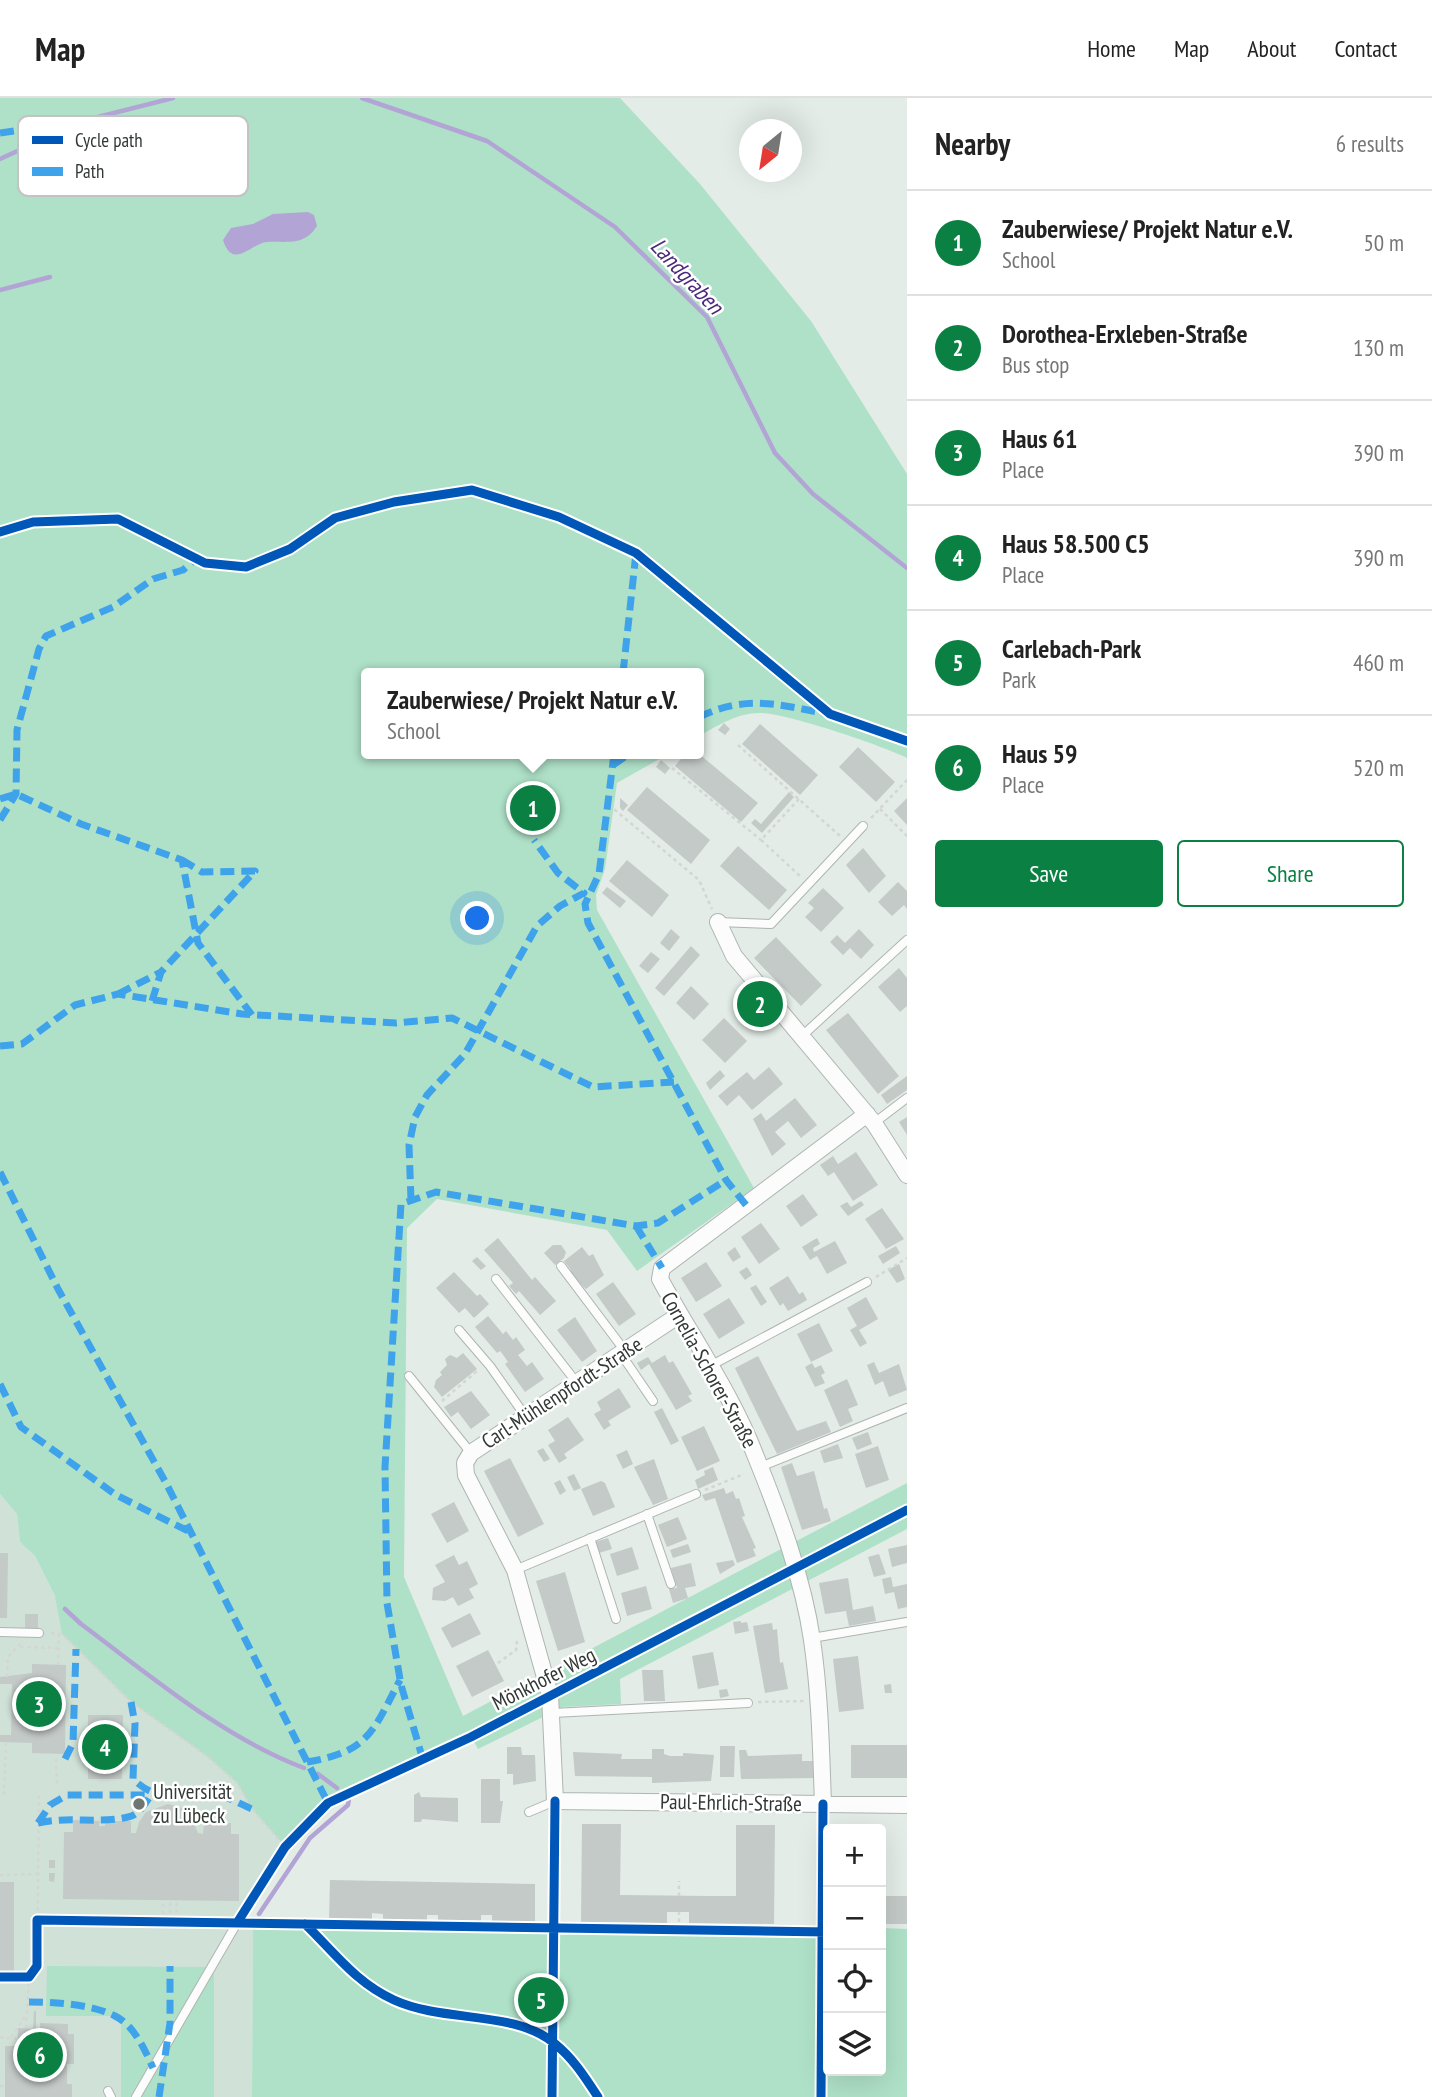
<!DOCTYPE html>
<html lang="en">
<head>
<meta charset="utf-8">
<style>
	:root { --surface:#fff; --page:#f6f6f6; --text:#222; --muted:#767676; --line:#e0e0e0; --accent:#0b8043 }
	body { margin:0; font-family:"PT Sans Narrow",sans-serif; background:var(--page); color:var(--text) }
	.controls { position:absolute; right:21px; bottom:21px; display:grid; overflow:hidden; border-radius:7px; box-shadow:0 7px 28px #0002 }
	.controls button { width:63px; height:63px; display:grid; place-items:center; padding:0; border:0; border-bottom:2px solid var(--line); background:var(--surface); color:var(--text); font:35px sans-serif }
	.compass { position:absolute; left:739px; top:21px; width:63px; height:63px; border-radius:50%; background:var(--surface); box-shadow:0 7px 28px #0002; rotate:210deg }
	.you { position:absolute; left:478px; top:821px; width:24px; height:24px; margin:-18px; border:5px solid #fff; border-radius:50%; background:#1a73e8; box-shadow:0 0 0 10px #1a73e833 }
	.badge { display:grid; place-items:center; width:46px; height:46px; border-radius:50%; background:var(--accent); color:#fff; font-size:23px; font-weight:700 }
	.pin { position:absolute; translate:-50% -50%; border:4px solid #fff; box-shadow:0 2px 7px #0006 }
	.popup { position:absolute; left:361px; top:570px; width:343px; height:91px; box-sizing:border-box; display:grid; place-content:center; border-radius:7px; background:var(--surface); filter:drop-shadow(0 2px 5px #0005); font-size:23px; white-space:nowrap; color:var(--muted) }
	.popup b { font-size:26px; color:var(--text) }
	.popup::after { content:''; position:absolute; left:50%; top:100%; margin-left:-14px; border:14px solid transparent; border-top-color:var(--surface) }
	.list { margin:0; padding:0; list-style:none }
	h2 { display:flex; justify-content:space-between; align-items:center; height:91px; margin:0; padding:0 28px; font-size:30px }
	h2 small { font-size:23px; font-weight:400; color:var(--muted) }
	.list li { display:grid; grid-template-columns:46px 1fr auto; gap:21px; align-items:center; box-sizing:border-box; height:105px; padding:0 28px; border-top:2px solid var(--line) }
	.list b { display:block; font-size:26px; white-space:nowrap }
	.list p { margin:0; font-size:23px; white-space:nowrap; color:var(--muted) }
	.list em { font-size:23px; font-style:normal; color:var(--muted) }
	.actions { display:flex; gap:14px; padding:21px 28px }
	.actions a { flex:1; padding:16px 0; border:2px solid var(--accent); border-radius:7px; text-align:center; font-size:24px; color:var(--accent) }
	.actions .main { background:var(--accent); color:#fff }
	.icon { flex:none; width:38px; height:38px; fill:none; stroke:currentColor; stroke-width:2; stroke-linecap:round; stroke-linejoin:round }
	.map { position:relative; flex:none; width:907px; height:1999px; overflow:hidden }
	header { display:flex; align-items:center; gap:42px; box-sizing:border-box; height:98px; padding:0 35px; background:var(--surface); border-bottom:2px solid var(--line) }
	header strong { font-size:33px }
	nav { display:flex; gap:38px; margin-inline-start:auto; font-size:24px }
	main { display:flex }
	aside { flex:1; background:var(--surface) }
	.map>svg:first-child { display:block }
	.built { fill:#d0e1d8 }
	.green { fill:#afe1c8 }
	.water { fill:#b2a4d4 }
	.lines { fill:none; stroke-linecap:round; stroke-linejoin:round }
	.stream { stroke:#b2a4d4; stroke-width:4.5 }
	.building { fill:#c4cac7 }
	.service-casing { stroke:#aeb5b1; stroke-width:10 }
	.minor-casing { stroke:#aeb5b1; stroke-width:18 }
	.path { stroke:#d4d6d4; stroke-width:2.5; stroke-dasharray:3.5 3.5; stroke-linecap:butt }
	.service { stroke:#fbfcfb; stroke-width:8 }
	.minor { stroke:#fbfcfb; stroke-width:16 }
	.quiet { stroke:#3ea3eb; stroke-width:7; stroke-dasharray:14 7; stroke-linecap:butt }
	.cycleway-casing { stroke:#fff; stroke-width:13 }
	.cycleway { stroke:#0057b8; stroke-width:9 }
	.poi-dot { fill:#707773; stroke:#fff; stroke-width:2.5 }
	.labels { text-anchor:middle; stroke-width:5; stroke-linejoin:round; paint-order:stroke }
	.street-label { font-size:21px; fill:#323835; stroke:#fff }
	.poi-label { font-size:21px; fill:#323835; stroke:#fff; text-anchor:start }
	.water-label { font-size:23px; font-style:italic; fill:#4b287c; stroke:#fff }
	.key { fill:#fff; stroke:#c2c3c2; stroke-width:2 }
	.key-label { font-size:19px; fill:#323835 }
</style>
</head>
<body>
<header>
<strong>Map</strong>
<nav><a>Home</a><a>Map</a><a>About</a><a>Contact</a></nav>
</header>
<main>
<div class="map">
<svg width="907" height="1999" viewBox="0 0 907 1999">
	<rect width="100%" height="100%" fill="#e3ece7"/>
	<path class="built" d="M0,1396L17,1416L20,1444L35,1458L55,1498L303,1724L244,1822L253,1826L252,1999H0Z"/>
	<path class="green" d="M0,0H620L700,86L811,223L907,376V660C884,648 783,614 760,615C737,615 719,627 699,638V575H367V656H668L617,685L605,771L596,797L597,812L754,1090L637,1173L607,1132L437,1101L407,1130L404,1479L463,1618L907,1385V1431L620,1581L621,1606L563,1609L478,1651L469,1634L343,1691L318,1708L284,1747L252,1711L237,1685L208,1659L131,1604L62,1536L55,1498L35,1458L20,1444L17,1416L0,1396Z
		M253,1826L828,1830V1973H881V1830L907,1831V1999H252Z
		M47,1868L214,1869V1999H121V1918H46Z"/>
	<path class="water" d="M308,114L314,117L317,128C304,148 289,143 267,144C251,145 233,173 223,142L231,130L253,126L273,116Z"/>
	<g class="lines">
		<path class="stream" d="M362,0L487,43L615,129L707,219L775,355L813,396L907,470
			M0,61L86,22L173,0
			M0,192L50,179
			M65,1511L81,1526C151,1578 222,1639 304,1670
			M318,1676L337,1690
			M259,1816L310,1740L348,1707L349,1701"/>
	</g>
	<path class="building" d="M724,625L730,631L725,637L718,632Z
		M760,626L818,677L800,697L742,646Z
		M858,649L895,684L876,704L839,669Z
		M685,656H699L758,705L741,724L675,668Z
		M661,662L670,670L665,676L656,669Z
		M647,689L710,742L691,766L627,712Z
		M789,694L794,699L762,735L751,725L755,721L761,726Z
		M620,700L628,707L623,713L620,710Z
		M907,700V727L894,713Z
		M738,748L787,792L769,812L720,768Z
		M863,750L886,778L869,795L846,767Z
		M627,762L669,797L652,819L609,783Z
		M898,784L907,793V811L904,807L892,818L878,804Z
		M607,789L626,803L620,810L602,795Z
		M823,790L844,810L821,834L805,819L814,810L808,805Z
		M671,831L680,839L669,853L660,845Z
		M859,831L874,847L861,861L850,850L843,857L830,844L837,837L845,845Z
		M776,839L822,887L801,908L754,860Z
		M691,848L700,857L664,898L655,890Z
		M651,854L660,861L648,875L639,868Z
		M899,870L907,880V908L900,914L878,889Z
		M691,888L709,906L694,922L676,905Z
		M848,915L899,978L878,996L826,932Z
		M724,920L747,943L725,965L702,942Z
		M769,969L783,986L752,1012L739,997L727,1008L718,998L747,974L754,982Z
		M720,972L725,978L710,992L706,985Z
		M907,978V992L887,1006L881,997Z
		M795,1000L817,1027L801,1040L788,1023L775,1034L786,1046L772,1058L753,1021L761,1015L766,1023Z
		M907,1019V1037L899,1024Z
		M856,1054L878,1087L853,1103L834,1074L828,1078L820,1067L833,1058L838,1066Z
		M803,1096L818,1117L801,1129L786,1108Z
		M861,1103L864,1107L848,1118L840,1108L847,1104L851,1109Z
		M882,1110L904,1141L886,1151L865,1121Z
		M761,1125L780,1151L759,1166L741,1139Z
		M498,1140L532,1182L535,1179L556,1203L540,1217L519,1193L516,1196L509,1188L513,1185L484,1152Z
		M817,1140L820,1146L813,1150L814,1154L835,1143L847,1165L827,1176L817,1158L810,1162L802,1149Z
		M553,1147H561L566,1154L564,1160L555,1167L544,1155Z
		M896,1148L900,1155L883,1166L878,1158Z
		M582,1149L589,1158L593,1156L604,1177L586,1191L568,1174L571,1172L564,1163Z
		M735,1149L741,1159L733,1164L727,1155Z
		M477,1159L486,1168L481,1172L472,1163Z
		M706,1164L722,1188L696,1204L681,1180Z
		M899,1166L905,1181L897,1185L888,1172Z
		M747,1169L752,1177L745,1182L739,1174Z
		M454,1174L477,1198L480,1196L489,1206L474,1220L465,1210L459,1215L436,1190Z
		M788,1178L799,1196L803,1194L807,1202L788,1213L783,1205L780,1208L769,1190Z
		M613,1184L636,1216L619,1228L596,1196Z
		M756,1187L767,1204L761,1208L750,1190Z
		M866,1199L878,1221L859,1232L867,1245L860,1249L850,1232L857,1228L847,1210Z
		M729,1200L745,1225L719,1241L703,1216Z
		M488,1218L503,1236L506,1233L513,1242L516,1239L525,1252L518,1257L527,1268L532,1264L544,1281L525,1294L505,1266L508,1264L504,1258L500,1253L497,1255L475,1229Z
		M575,1219L597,1253L582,1264L557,1232Z
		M819,1225L833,1253L811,1264L797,1236Z
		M463,1255L477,1271L442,1299L434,1289L436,1282L442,1277L440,1274L447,1267L445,1261L450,1257L457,1260Z
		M665,1257L669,1265L673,1263L692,1296L688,1298L692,1303L676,1312L649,1266L641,1272L637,1265L648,1259L652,1265Z
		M758,1258L797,1333L826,1323L831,1334L777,1356L735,1270Z
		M874,1264L879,1275L899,1266L907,1292L889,1299L883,1283L875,1287L867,1267Z
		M812,1265L815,1270L821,1267L825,1275L821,1277L825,1285L815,1289L805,1269Z
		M847,1281L858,1307L848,1311L853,1323L840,1329L824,1292Z
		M619,1290L631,1309L608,1323L611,1327L604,1332L594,1316L601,1312L597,1304Z
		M471,1293L490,1317L471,1331L458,1314L451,1319L444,1309Z
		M662,1310L679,1343L671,1347L654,1314Z
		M568,1319L584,1342L564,1356L567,1360L559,1365L548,1347L555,1343L548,1332Z
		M704,1328L720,1363L697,1373L681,1339Z
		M868,1334L872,1346L857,1352L852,1340Z
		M838,1346L843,1360L824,1365L820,1353Z
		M878,1348L889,1382L866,1390L855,1356Z
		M543,1350L550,1361L544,1364L537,1353Z
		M627,1352L633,1366L623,1371L616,1357Z
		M510,1360L544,1426L518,1439L484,1373Z
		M654,1361L668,1401L653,1407L634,1369Z
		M792,1365L797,1378L814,1373L824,1411L827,1410L831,1423L802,1432L781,1369Z
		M713,1369L718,1382L698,1391L695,1382L705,1377L704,1373Z
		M574,1376L581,1390L574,1393L567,1379Z
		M560,1382L566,1393L560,1397L554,1385Z
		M601,1383L605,1385L615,1409L593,1418L581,1391Z
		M724,1390L726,1396L733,1393L736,1401L739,1400L745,1418L742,1419L756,1450L753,1451L756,1458L737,1465L715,1400L705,1403L702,1397Z
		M454,1404L469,1433L447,1445L431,1416Z
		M678,1419L687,1441L667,1449L658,1427Z
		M608,1440L612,1451L599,1455L595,1444Z
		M688,1446L691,1454L673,1460L670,1452Z
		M907,1447V1465L892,1469L888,1451Z
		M632,1449L639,1471L617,1478L610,1456Z
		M0,1455H8L7,1520H0Z
		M879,1456L886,1476L874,1479L868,1459Z
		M454,1457L459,1467L467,1463L478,1486L469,1491L474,1500L458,1508L453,1499L445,1503L432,1502L433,1490L445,1484L435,1467Z
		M733,1462L735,1467L720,1476L716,1465Z
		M691,1465L696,1488L685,1490L688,1500L673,1505L669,1491L677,1490L671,1470Z
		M565,1474L585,1544L558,1553L536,1483Z
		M891,1479L893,1489L907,1486V1509L898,1511L894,1494L885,1496L882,1481Z
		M848,1480L853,1512L873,1508L876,1523L849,1528L846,1513L825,1516L819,1485Z
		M646,1488L652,1511L627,1518L621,1495Z
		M470,1515L481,1536L452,1550L441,1530Z
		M25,1516H38V1532H25Z
		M741,1523V1525L747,1524L749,1533L735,1536L733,1524Z
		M772,1525L773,1532L777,1531L780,1565L783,1564L788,1591L765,1595L753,1528Z
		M488,1552L504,1583L472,1599L456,1568Z
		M713,1554L719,1587L698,1591L692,1558Z
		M858,1558L864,1611L839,1614L833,1561Z
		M32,1566L66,1567L65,1656L32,1655V1645L0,1644V1637H11L12,1586H0V1579L32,1575Z
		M642,1572H663L665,1603H644Z
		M891,1586L892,1595H885L884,1587Z
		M727,1591L729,1598L720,1600L719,1592Z
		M88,1617H123L122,1681H88Z
		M851,1647H907V1680H851Z
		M720,1648H735L734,1679H720Z
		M507,1649H521L522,1657H535L536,1683L513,1687V1676H507Z
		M652,1651H664V1656L670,1658H683V1655L714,1657L711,1683L652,1685V1679L575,1678L573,1654L622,1656L621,1661H652Z
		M739,1652H746L748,1658L802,1656V1663H813L814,1680L741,1681Z
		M481,1681H500V1703H503L500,1725H481Z
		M419,1694L421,1699L458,1700V1724L422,1721L421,1724H414V1697Z
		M168,1706L180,1709L190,1716L198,1735L203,1736L204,1725H231V1736H239V1803L63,1801L64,1734H73V1722L100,1723L99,1728H105V1723H131V1735H136L139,1724L146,1714Z
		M582,1726H621L620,1797L709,1798H736V1727H775L774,1826L689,1825V1814H667V1825L581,1824Z
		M842,1726L882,1727V1731H842Z
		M49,1762H55V1770H49Z
		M49,1775H55L54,1784L49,1783Z
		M330,1782L535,1786V1824L492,1823V1817H481V1823L438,1822V1817H427V1822H383V1816L372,1815V1821H329Z
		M0,1784H14V1874H0Z
		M881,1798H907V1826H881Z
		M34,1913H36V1935L40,1936V1925L68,1926V1936H74V1966H67V1986H72V1999H5V1948H18V1930L33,1931Z"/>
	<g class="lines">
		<defs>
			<path id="service" d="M718,824L771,826L863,728
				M802,938L907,842
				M874,1025L907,1000
				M561,1168L625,1253
				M496,1181L577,1285
				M459,1232L490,1268L526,1319
				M621,1256L653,1303
				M710,1268L867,1184
				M409,1278L471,1355
				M760,1369L907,1310
				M647,1416L671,1486
				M590,1440L616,1521
				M515,1472L696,1396
				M0,1534L39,1535
				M812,1540L907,1524
				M553,1615L748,1605
				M529,1714L555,1703
				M108,1993L111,1999
				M136,1999L237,1825"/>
			<path id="minor" d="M718,824L734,858L874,1025L907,1077
				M679,1217L471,1355L465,1365L466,1377L515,1472L550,1597L555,1703L907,1707
				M823,1706C821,1651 820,1596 812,1542C803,1480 779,1416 756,1359C732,1296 692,1240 660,1181L662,1170L867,1016"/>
		</defs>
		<use href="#service" class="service-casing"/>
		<use href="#minor" class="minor-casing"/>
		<path class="path" d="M738,647L840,738
			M672,670L761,742
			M799,701L761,742L801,779
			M609,707L699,782L712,811
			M880,711L907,738
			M871,720L907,682
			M876,1179L907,1160
			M442,1303L477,1273
			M705,1392L744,1376
			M51,1535L62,1536L131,1604L208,1659L237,1685L252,1711L285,1749
			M20,1549L58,1550
			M498,1565L516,1552L517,1543
			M58,1567L59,1535
			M7,1579L8,1559L20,1546
			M758,1604L804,1603
			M56,1661L57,1689
			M4,1697L6,1644
			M0,1777L38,1776
			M679,1798V1783
			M170,1822V1802
			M176,1822L177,1802
			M163,1823V1802
			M679,1831V1814
			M0,1879H29L37,1868L39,1697
			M26,1930L29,1879
			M0,1939L18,1941
			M11,1939L28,1915
			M0,1988H5"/>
		<use href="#service" class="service"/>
		<use href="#minor" class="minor"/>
		<path class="quiet" d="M0,35L34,30
			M623,575L636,455
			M699,619C745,597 776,606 823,615
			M614,656L599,776L585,806L588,825L726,1082L746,1107
			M613,667L629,656
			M0,701L16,696L81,726L182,762L198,845L252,917
			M0,722L16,696L17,632L39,551L46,538L113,509L153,481L183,472L197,460
			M118,896L161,874
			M152,903L161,874L255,773L202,774L182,762
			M0,948L22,946L75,907L118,896L242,916L396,925L452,920L593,989L674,984
			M0,1074L58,1191L166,1385L328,1705
			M411,1102L409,1047L415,1019L427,997L465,956L537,828L560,808L584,795L558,775L534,742
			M636,1128L662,1170
			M0,1286L21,1329L116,1397L190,1434
			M131,1604L135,1626L133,1681C162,1709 185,1693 221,1698C231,1700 242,1707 252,1711
			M65,1661L73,1645L76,1551
			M423,1662L401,1587L387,1505L385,1369L401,1106L436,1094L636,1128L658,1125L726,1082
			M307,1664C369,1654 373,1633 400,1582
			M38,1725L50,1707L67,1697H151
			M38,1725C68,1718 99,1726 128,1719C139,1717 145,1706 151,1697
			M29,1904C55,1904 91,1906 115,1918C134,1927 145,1952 153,1970
			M159,1999L170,1925V1868"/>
		<defs>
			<path id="cycleway" d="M0,434L33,424L118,421L205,465L246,469L290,451L335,420L394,404L472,392L559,419L636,455L830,616L907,643
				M237,1825L285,1749L328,1705L471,1639L907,1412
				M305,1826C334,1854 356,1885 394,1902C444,1925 514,1912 554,1945C573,1960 585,1979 598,1999
				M0,1879H29L37,1868V1822L828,1834
				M552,1999L555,1703
				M821,1999L823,1706"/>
		</defs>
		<use href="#cycleway" class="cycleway-casing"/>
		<use href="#cycleway" class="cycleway"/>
	</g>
	<circle class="poi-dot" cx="139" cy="1706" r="7"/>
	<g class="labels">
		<g class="street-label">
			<text transform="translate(709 1272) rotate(61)" y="7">Cornelia-Schorer-Straße</text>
			<text transform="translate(562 1295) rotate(-33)" y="7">Carl-Mühlenpfordt-Straße</text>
			<text transform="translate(544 1581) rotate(-27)" y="7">Mönkhofer Weg</text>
			<text transform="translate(731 1705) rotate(1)" y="7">Paul-Ehrlich-Straße</text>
		</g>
		<g class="poi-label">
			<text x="153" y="1701">Universität<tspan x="153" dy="24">zu Lübeck</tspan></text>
		</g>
		<g class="water-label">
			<text transform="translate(687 178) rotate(47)" y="8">Landgraben</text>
		</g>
	</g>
	<rect x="18" y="18" width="230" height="80" rx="10" class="key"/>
	<rect x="32" y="38" width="31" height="8" fill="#0057b8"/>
	<rect x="32" y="69" width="31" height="9" fill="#3ea3eb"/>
	<g class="key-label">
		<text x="75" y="49">Cycle path</text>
		<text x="75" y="80">Path</text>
	</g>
</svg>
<div class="controls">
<button>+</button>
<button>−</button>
<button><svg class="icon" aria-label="locate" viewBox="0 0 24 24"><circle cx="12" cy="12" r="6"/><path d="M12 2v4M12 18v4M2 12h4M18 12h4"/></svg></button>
<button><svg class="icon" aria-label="layers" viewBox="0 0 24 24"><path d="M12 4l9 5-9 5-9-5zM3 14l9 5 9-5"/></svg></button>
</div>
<svg class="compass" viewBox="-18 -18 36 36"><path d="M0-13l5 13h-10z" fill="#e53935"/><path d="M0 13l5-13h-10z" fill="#767676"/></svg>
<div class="you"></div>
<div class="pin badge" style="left:533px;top:710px">1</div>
<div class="popup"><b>Zauberwiese/ Projekt Natur e.V.</b>School</div>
<div class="pin badge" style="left:760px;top:906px">2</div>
<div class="pin badge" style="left:39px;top:1606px">3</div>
<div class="pin badge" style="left:105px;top:1649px">4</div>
<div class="pin badge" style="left:541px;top:1902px">5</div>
<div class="pin badge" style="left:40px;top:1957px">6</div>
</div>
<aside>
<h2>Nearby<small>6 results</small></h2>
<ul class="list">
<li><span class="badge">1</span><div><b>Zauberwiese/ Projekt Natur e.V.</b><p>School</p></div><em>50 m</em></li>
<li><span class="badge">2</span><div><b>Dorothea-Erxleben-Straße</b><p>Bus stop</p></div><em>130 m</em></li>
<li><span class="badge">3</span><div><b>Haus 61</b><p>Place</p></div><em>390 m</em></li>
<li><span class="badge">4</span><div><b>Haus 58.500 C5</b><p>Place</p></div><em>390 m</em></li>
<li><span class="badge">5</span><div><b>Carlebach-Park</b><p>Park</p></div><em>460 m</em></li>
<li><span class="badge">6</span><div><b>Haus 59</b><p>Place</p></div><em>520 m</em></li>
</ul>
<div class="actions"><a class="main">Save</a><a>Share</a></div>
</aside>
</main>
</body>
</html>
